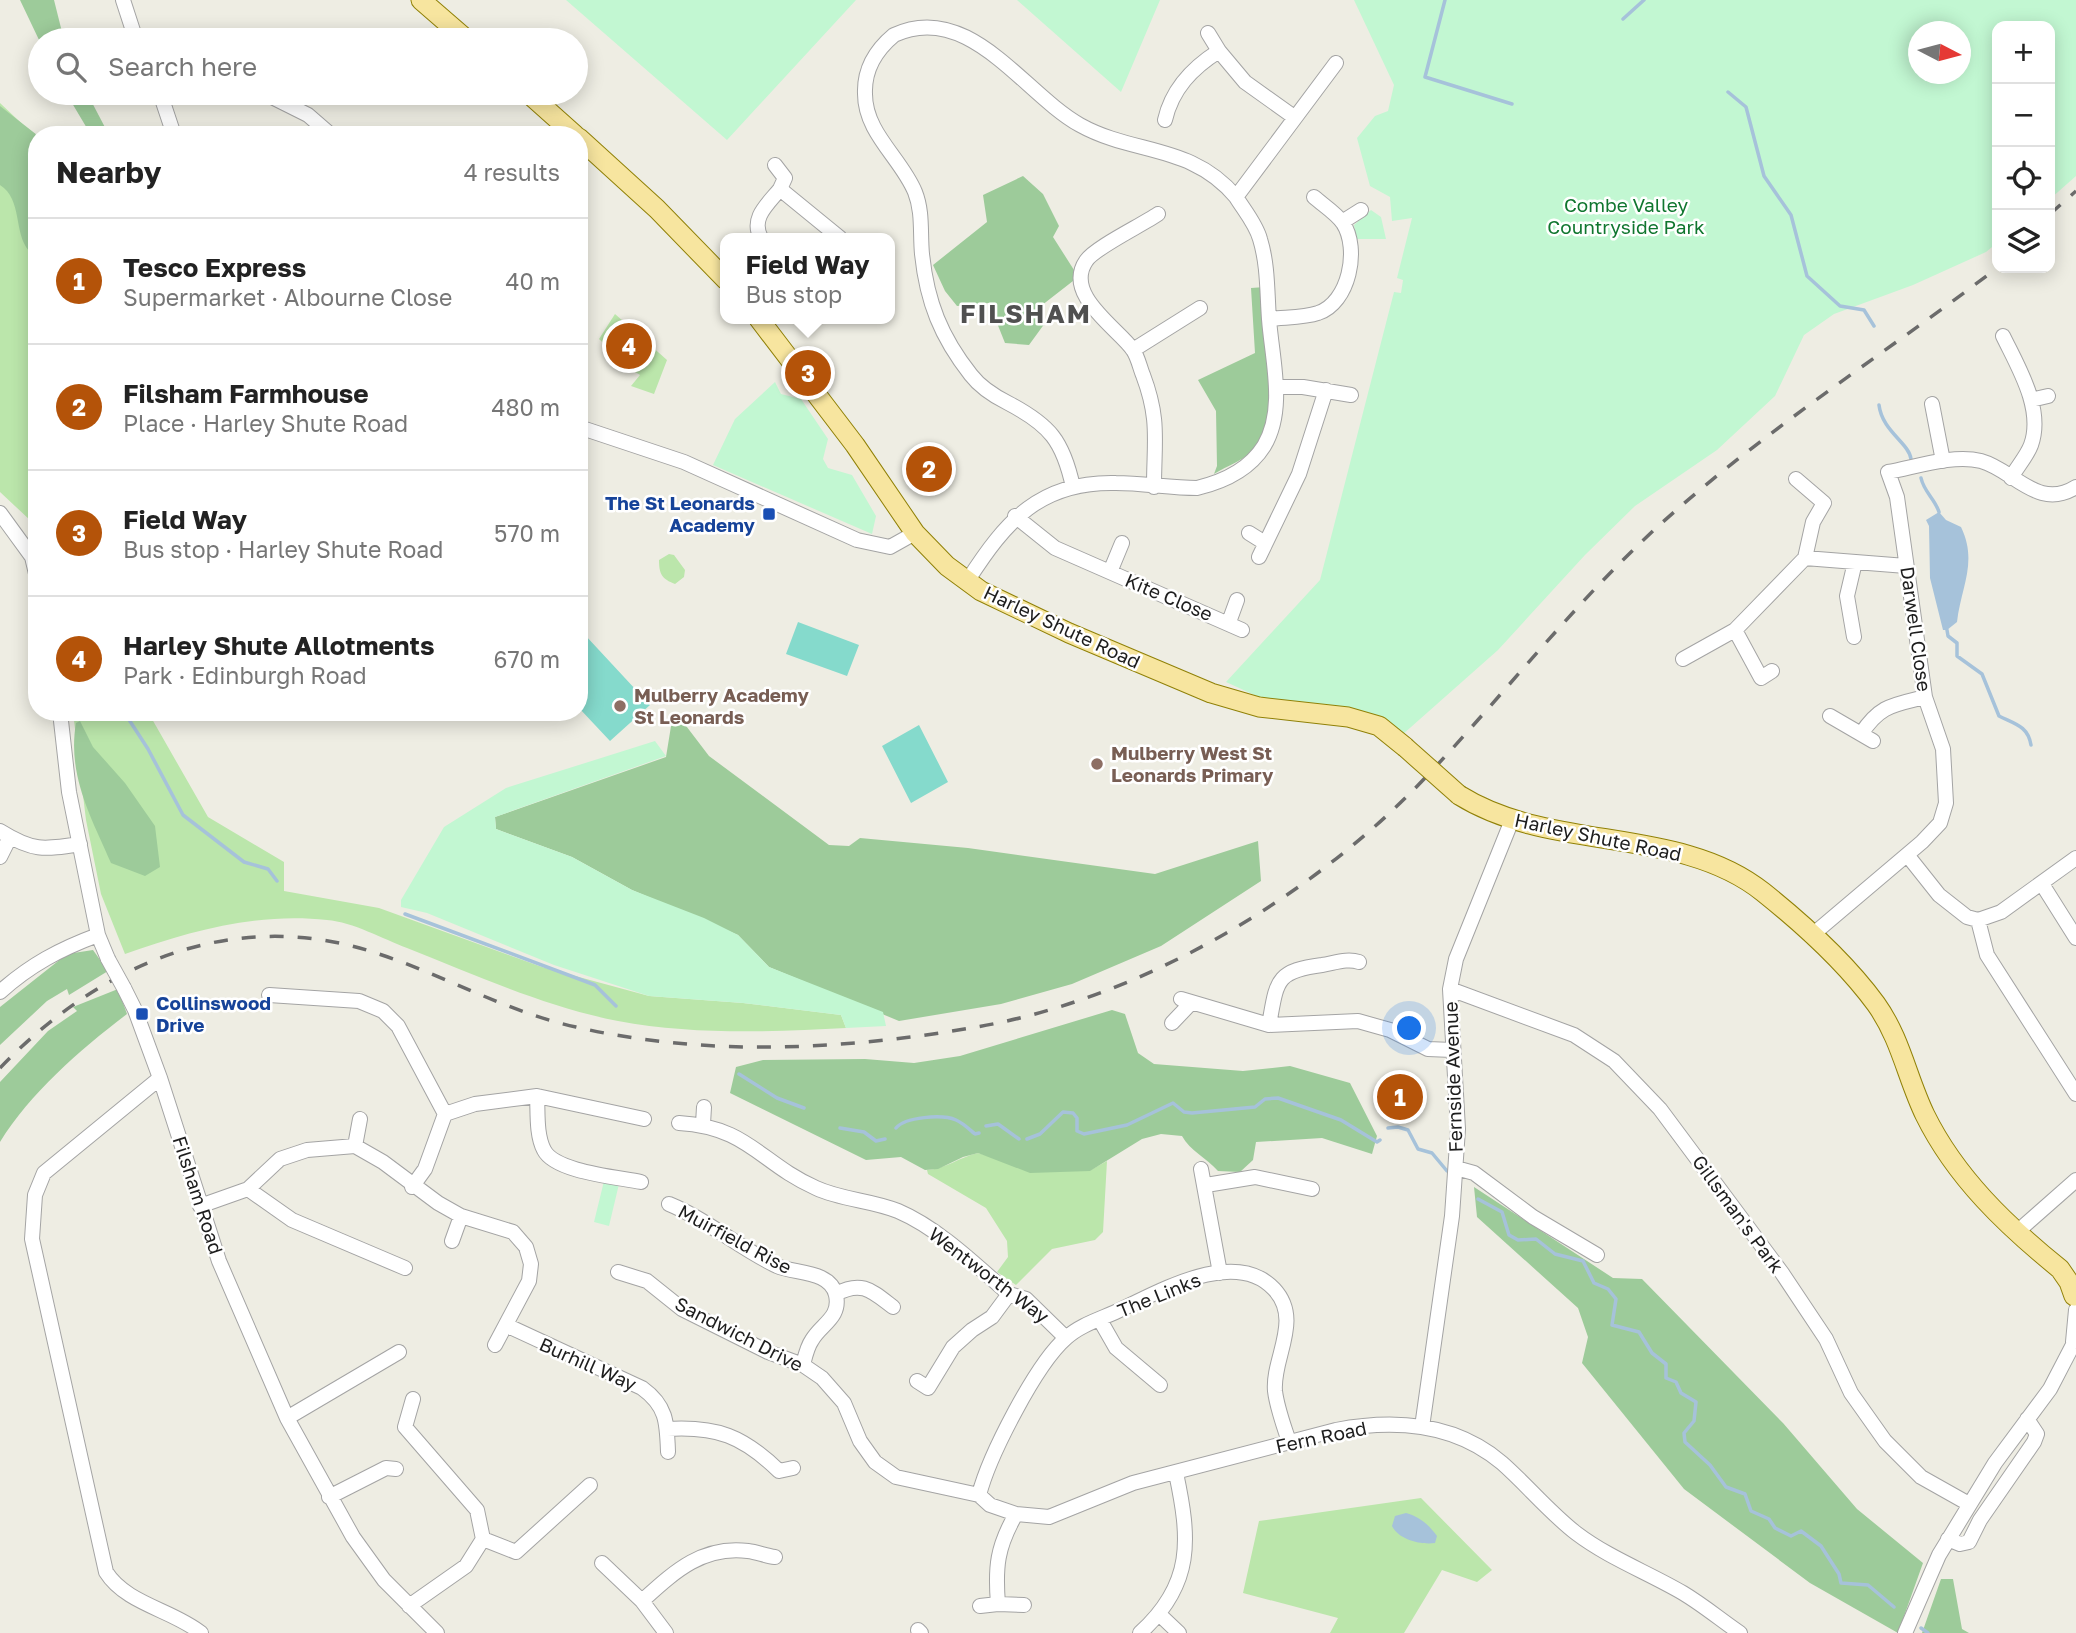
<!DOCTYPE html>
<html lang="en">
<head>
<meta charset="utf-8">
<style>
	:root { --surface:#fff; --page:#f2f2f2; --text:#222; --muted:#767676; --line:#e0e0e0; --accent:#b45309 }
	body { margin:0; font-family:"Golos Text",sans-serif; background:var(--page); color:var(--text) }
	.controls { position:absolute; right:21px; top:21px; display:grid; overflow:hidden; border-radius:14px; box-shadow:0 4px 18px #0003 }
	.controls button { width:63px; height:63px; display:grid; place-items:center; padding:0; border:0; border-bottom:2px solid var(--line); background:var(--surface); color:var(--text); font:35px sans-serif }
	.compass { position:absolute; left:1908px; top:21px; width:63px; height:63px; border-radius:50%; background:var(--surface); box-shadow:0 4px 18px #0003; rotate:96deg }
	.you { position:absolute; left:1410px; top:1029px; width:24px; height:24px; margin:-18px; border:5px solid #fff; border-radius:50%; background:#1a73e8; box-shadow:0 0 0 10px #1a73e833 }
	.badge { display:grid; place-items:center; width:46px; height:46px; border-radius:50%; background:var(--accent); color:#fff; font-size:23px; font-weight:700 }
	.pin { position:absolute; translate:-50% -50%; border:4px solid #fff; box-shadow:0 2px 7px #0006 }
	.popup { position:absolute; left:720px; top:233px; width:175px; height:91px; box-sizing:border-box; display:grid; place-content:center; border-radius:14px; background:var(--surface); filter:drop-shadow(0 2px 5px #0005); font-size:23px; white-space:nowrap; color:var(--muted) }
	.popup b { font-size:26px; color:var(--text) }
	.popup::after { content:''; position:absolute; left:50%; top:100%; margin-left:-14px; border:14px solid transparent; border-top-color:var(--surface) }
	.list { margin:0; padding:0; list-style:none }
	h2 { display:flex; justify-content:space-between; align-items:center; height:91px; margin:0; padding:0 28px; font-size:30px }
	h2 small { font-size:23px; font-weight:400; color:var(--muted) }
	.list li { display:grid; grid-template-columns:46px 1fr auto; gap:21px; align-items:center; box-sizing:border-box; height:126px; padding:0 28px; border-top:2px solid var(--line) }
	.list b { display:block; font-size:26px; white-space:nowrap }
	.list p { margin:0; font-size:23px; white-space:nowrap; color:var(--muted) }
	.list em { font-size:23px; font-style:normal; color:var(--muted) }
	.icon { flex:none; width:38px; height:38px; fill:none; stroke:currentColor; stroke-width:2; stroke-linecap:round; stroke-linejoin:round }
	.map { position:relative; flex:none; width:2076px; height:1633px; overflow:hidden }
	.search { position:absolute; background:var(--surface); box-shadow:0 4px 18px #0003; left:28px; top:28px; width:560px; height:77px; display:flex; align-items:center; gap:18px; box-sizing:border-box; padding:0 24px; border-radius:38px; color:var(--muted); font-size:26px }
	.panel { position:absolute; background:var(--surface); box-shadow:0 4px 18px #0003; left:28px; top:126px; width:560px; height:595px; border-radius:28px }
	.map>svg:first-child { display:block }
	.grass { fill:#bbe6ab }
	.forest { fill:#9dcb9a }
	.park { fill:#c2f7d2; fill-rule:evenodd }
	.pitch { fill:#85dacc }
	.water { fill:#a6c2da }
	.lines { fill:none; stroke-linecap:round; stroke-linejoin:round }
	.stream { stroke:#a6c2da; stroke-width:3.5 }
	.minor-casing { stroke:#a4a4a4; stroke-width:16 }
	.major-casing { stroke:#908107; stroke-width:21 }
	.minor { stroke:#fff; stroke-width:14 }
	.major { stroke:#f7e59f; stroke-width:19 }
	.rail { stroke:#6b6b6b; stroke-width:3.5; stroke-dasharray:14 14; stroke-linecap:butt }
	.minor-bridge-casing { stroke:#a4a4a4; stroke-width:16; stroke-linecap:butt }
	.major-bridge-casing { stroke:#908107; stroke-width:21; stroke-linecap:butt }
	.minor-bridge { stroke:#fff; stroke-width:14 }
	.major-bridge { stroke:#f7e59f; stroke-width:19 }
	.transit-dot { fill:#1a4fb4; stroke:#fff; stroke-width:2.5 }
	.education-dot { fill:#8d6e63; stroke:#fff; stroke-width:2.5 }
	.labels { text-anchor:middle; stroke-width:5; stroke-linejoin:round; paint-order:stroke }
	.park-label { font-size:19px; fill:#10762f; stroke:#fff }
	.transit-label { font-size:19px; font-weight:bold; fill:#164399; stroke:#fff; text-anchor:end }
	.street-label { font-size:19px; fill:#1d1d1d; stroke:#fff }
	.education-label { font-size:19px; font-weight:bold; fill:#785e54; stroke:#fff; text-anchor:start }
	.district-label { font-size:26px; font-weight:bold; letter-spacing:2px; fill:#505050; stroke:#fff }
</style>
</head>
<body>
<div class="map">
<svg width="2076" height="1633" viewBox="0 0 2076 1633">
	<rect width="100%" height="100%" fill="#eeede3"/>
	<path class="grass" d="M0,103L37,138V532L31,521L0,492Z
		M615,314L667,360L654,394L631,386L640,375L613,358L615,354L599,339Z
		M669,554L674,555L685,570L684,577L675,584C662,579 659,574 659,560Z
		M73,712H148L208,817L284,862V891L379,908L542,967L649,996L743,1003L841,1015L846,1028C772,1032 692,1035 618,1021C545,1007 476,975 407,948C383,939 353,922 327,920C258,912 189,931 125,954L101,894L86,820Z
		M978,1153L998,1159L1089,1171L1107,1161L1103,1232L1095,1240L1052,1249L1016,1285L997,1272L1008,1257L1007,1241L986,1208L928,1174L927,1170C945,1169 960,1157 978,1153Z
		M1421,1498L1492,1570L1477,1582L1442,1570L1404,1633H1330L1338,1618L1243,1593L1259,1521Z"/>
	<path class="forest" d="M20,0H54L64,40L40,42Z
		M66,93H87L109,135H91Z
		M0,106L37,135V251H29C13,232 23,200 0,185Z
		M1023,176L1043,194L1059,226L1053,237L1074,270L1073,281L1037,309L1045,323L1029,345L1005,343L989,303L957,306L945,291L933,265L987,222L983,195Z
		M1265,287C1268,326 1284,418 1256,448C1246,459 1227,466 1214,474L1217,466L1216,411L1198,380L1255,353L1251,288Z
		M677,714L709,756L829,845L849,846L860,838L968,848L1155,874L1258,841L1261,881L1161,946L1072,984L1001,1004L899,1021L769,967L738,935L632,890L572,857L496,829L495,817L666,757L672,720Z
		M80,721L93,747L125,783L155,826L160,867L145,876L111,863C91,817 67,775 76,723Z
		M93,950L108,971L69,995L67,989L47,1001L0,1045V1007L67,954Z
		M118,989L127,1014C82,1048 30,1093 0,1142V1082L48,1031L77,1011L73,1007Z
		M1112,1010L1125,1014L1138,1053L1154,1064L1243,1071L1290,1066L1350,1083L1377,1136L1372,1154L1322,1138L1256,1142L1253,1160L1240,1172L1218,1171C1207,1158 1190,1151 1182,1136L1161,1134L1142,1139L1090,1171L1030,1173L978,1153L963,1157L938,1169L925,1170L901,1157L866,1160L730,1093L736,1067L763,1060L865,1059L914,1063L960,1056Z
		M1474,1187L1613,1278L1642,1279L1783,1423L1857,1509L1923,1563L1898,1633L1810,1583L1684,1489L1582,1363L1588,1337L1578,1308L1477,1217Z
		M1941,1579H1953L1962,1629L1969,1633H1922Z"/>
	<path class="park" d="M566,0H856L727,140Z
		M1017,0H1160L1121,92Z
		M1354,0H2076V176L2050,199V26H1997V243L1986,252L1913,285L1834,314L1804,335L1775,396L1717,450L1635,506L1585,555L1498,650L1402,735L1261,698L1226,682L1320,580L1394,292L1401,293L1403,280L1397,278L1412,218L1392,221L1390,197L1370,186L1357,138L1375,116L1388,111L1394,85ZM1918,32H1960V74H1918Z
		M1371,210L1381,217L1386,239H1356L1354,225Z
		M775,382L781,394L801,399L828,439L823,459L828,468L852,475L876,516L872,534L713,465L735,419Z
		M655,741L666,756L495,817L496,829L572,857L632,890L704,918L738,935L769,967L883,1012L886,1026L846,1028L841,1015L743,1003L649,996L554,965L427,913L401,907V900L444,827L506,788Z
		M604,1181L619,1184L609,1226L594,1222Z"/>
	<path class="pitch" d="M798,622L859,645L847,676L786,654Z
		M585,635L650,705L610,741L579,708V641Z
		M919,725L948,782L911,803L882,746Z"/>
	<path class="water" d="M1939,512L1946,520L1961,527C1978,562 1961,587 1957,622L1947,630H1943L1930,578L1929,526L1926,520Z
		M1406,1513C1420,1517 1428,1524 1437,1536L1435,1543C1421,1545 1399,1540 1392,1526L1395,1516Z"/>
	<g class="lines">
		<path class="stream" d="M1445,0L1425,77L1512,104
			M1623,19L1644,0
			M1728,92L1746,107L1764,176L1791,215L1807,276L1840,306L1864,310L1874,326
			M1879,405C1882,431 1909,443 1911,459
			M1921,478C1924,492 1935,499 1939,512
			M1947,630L1948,636L1957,643V656L1982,674L1999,716C2015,724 2028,726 2031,745
			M124,712L148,749L183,815L244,862L268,869L277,881
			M405,914L595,985L616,1006
			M739,1074L777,1098L804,1108
			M986,1126L998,1124L1019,1139
			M840,1128L864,1132L876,1141L885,1139
			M896,1128C905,1117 942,1114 956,1120C963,1123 969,1129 975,1134L979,1133
			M1388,1128L1398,1127L1408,1130L1418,1149L1432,1153L1447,1171
			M1027,1139L1040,1134L1063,1112L1073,1113L1077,1118V1131L1084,1134L1127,1125L1173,1103L1184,1112L1192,1113L1255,1107L1265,1099L1278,1098L1341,1120L1377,1142L1380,1140
			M1478,1199L1502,1212L1509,1235L1518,1240L1536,1239L1555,1254L1583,1261L1594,1283L1608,1289L1616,1299L1612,1325L1639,1332L1652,1353L1666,1364V1378L1676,1382L1681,1393L1696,1402L1694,1421L1684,1433L1685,1442L1710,1465L1726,1487L1745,1494L1751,1511L1769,1519L1775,1528L1791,1536L1801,1531L1821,1546L1839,1574L1841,1583L1868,1585L1894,1607
			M1921,1628L1928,1633"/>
		<defs>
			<path id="minor" d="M123,0L136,40
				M1208,33L1219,51
				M163,93L162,99L174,135
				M264,93L308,115L331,135
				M1165,120C1172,89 1192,68 1219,51L1245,82L1294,117
				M775,165L785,178L780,189L840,238
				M1342,222L1361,210
				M761,238C750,218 768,204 780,189
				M1269,319C1284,317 1304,318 1318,313C1349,303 1360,249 1343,223C1336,213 1323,205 1314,197
				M2003,336C2018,367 2044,409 2031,445C2027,456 2017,467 2011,478
				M1133,350L1200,308
				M1276,387H1303L1351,395
				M2031,400L2048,396
				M1932,404L1943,461
				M579,427L684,462L857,540L890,547L915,533
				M1796,479L1824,503L1813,522L1805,558
				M1073,487C1063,441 1050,425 1008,403C994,396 981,388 971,375C941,337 927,302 922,254C920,233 923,212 915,192C901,158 865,133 865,94C864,70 876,50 894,35C969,0 1024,94 1080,125C1134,155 1192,144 1236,197
				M1154,487C1154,441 1160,420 1143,375C1140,368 1138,357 1133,350C1119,329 1063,295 1086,261C1094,248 1142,225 1158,214
				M0,513L32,557L37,578
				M1015,516L1055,548L1242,630
				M1249,533L1265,543
				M1259,557L1299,474L1326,390
				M1110,572L1122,543
				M968,580C1006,521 1040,481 1116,483C1143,483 1170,488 1197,488C1222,482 1249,470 1264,446C1286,409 1272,360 1269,319C1267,292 1268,265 1260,239C1256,224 1244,210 1236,197L1336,63
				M1229,622L1237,600
				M1735,630L1761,678L1772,671
				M1854,637L1847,596L1855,562
				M1683,659L1735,630L1805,558L1906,566
				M60,712L69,792L98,935L108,959
				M1830,716L1873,741
				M1861,734C1880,705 1893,705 1925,697
				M0,831C32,851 43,850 80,844
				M1908,856L1939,895L1967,917L1978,920L2001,912L2076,858
				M0,857L10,837
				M2042,884L2076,938
				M1978,920L1987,955L2076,1094
				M1811,936L1922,842L1940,823L1946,803L1943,749L1925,697L1897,497L1888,472C1916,467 1953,454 1981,461C2014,470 2038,511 2076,487
				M124,988L135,1010L160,1078L219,1261L287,1418L353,1537L384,1580L437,1633
				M1450,989L1574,1035L1614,1061L1660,1109L1782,1273L1826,1339L1851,1393L1885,1441L1921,1477L1969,1504
				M0,992C30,965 60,949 98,935
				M269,995L359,1001L383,1011L398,1026L445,1114
				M1181,999L1269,1025L1358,1021L1390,1030L1428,1049L1452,1050
				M1172,1023L1191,1003
				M1269,1025C1277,981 1275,971 1322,965C1335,963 1347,958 1359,962
				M160,1078L44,1173L35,1195L32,1239L106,1572C126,1604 173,1610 201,1633
				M537,1096C538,1112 536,1135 544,1150C555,1172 617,1177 641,1182
				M445,1114L475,1104L537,1096L644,1119
				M679,1123C748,1127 760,1163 816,1188C842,1200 871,1200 898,1211C938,1228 976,1265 1009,1294L1026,1299L1066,1338
				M703,1124L704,1107
				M355,1146L360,1119
				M1456,1168L1474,1173L1533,1217L1597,1255
				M1201,1169L1220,1273
				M1206,1185L1255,1177L1312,1189
				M412,1187L425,1169L445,1114
				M248,1189L292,1220L405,1268
				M669,1204C708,1220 739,1248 777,1266C795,1274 830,1270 836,1295C841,1318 821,1324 812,1340C807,1347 805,1357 803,1365
				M200,1206L248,1189L280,1159L307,1150L355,1146L383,1162L438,1203L461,1216L513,1232L526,1247L531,1264L529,1281L495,1345
				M2017,1232L2076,1180
				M452,1241L461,1216
				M618,1272L647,1281L682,1309L768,1352L803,1365L822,1378L844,1403L860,1441L875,1462L896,1477L979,1495
				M836,1294C862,1280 872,1291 893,1307
				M1100,1320L1116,1348L1160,1385
				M506,1325L642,1388C667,1406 667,1423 668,1452
				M2073,1342L2076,1310
				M917,1381L928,1388L953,1347L972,1330L992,1317L1009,1294
				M287,1418L399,1352
				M1422,1427L1452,1216L1458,1129L1450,989L1456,959L1512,820
				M667,1429C717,1426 743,1436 779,1471L793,1468
				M979,1495L990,1505L1016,1514L1049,1517L1133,1483L1336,1430C1394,1419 1455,1423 1502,1463C1527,1485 1549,1512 1576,1533C1609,1558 1647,1572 1683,1593C1703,1605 1721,1620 1740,1633
				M979,1495C989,1456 1036,1364 1066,1338C1081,1324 1104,1318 1122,1309C1162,1290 1236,1248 1274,1289C1303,1320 1272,1358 1275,1391C1277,1408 1284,1426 1289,1442
				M329,1497L386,1468L396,1469
				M1016,1514C997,1547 995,1567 998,1604L1024,1605
				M483,1539L516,1552L590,1485
				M1948,1539L1960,1544L1969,1542L1980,1520L2034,1442L2037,1434L2027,1419
				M602,1563L642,1601L666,1633
				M642,1601C673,1573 702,1545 748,1551C757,1552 766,1556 775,1557
				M409,1606L466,1566L483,1539L477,1510L405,1427L413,1399
				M980,1606L998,1604
				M1160,1615L1179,1633
				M918,1630L921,1633
				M1140,1633C1194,1584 1190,1539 1176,1473
				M1905,1633L1939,1555L1995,1463L2050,1389L2076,1339"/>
			<path id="major" d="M421,0L467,40
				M528,93L575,135
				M579,138L657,209L726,280
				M759,319L855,445L915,533L947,566L981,591L1069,633L1211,693L1259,707L1348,717L1379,726L1405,747
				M1459,795C1552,853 1679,825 1763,892C1803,924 1846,963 1876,1004C1901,1039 1907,1078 1925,1115C1956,1178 2007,1226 2060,1269L2069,1282L2074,1296"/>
		</defs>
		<use href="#minor" class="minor-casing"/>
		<use href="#major" class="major-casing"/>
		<use href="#minor" class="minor"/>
		<use href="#major" class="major"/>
		<path class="rail" d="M2050,214L2076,191
			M0,1068C101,963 235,905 379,954C446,976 507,1012 576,1027C706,1057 840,1050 971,1028C1136,1001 1309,900 1424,779C1502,697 1571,607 1654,530C1760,433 1883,355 1997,268"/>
		<defs>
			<path id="minor-bridge" d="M108,959L124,988"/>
			<path id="major-bridge" d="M1405,747L1459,795"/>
		</defs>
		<use href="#minor-bridge" class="minor-bridge-casing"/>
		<use href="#major-bridge" class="major-bridge-casing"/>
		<use href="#minor-bridge" class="minor-bridge"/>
		<use href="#major-bridge" class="major-bridge"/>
	</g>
	<g class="transit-dot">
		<rect x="762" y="507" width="14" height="14" rx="3.5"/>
		<rect x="135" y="1007" width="14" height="14" rx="3.5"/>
	</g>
	<g class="education-dot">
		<circle cx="620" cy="706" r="7"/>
		<circle cx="1097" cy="764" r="7"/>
	</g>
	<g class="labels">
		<g class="park-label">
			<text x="1626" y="212">Combe Valley<tspan x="1626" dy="22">Countryside Park</tspan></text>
		</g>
		<g class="transit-label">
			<text x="755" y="510">The St Leonards<tspan x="755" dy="22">Academy</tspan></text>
			<text x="156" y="1010" text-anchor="start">Collinswood<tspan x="156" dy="22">Drive</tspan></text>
		</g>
		<g class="street-label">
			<text transform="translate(1169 597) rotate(23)" y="7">Kite Close</text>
			<text transform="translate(1062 627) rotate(25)" y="7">Harley Shute Road</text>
			<text transform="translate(1916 629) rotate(82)" y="7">Darwell Close</text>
			<text transform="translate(1598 837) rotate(12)" y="7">Harley Shute Road</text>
			<text transform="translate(1453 1077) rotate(-92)" y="7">Fernside Avenue</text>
			<text transform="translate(198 1195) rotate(72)" y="7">Filsham Road</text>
			<text transform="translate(1738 1214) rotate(54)" y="7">Gillsman's Park</text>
			<text transform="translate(735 1239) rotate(28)" y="7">Muirfield Rise</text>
			<text transform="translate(989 1275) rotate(37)" y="7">Wentworth Way</text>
			<text transform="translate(1159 1295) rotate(-22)" y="7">The Links</text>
			<text transform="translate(739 1334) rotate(27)" y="7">Sandwich Drive</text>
			<text transform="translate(588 1364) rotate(24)" y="7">Burhill Way</text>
			<text transform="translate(1321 1437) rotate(-12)" y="7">Fern Road</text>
		</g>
		<g class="education-label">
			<text x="634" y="702">Mulberry Academy<tspan x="634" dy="22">St Leonards</tspan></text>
			<text x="1111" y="760">Mulberry West St<tspan x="1111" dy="22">Leonards Primary</tspan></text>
		</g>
		<g class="district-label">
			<text x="1026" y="323">FILSHAM</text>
		</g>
	</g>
</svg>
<div class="controls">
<button>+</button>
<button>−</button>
<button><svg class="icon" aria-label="locate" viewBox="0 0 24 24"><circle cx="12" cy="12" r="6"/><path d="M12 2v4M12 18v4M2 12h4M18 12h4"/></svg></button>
<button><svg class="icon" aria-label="layers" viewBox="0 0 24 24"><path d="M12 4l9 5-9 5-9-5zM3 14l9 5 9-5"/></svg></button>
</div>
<svg class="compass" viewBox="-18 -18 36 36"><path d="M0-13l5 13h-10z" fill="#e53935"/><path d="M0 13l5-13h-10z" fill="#767676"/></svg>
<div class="you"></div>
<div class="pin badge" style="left:1400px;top:1097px">1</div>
<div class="pin badge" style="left:929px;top:469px">2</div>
<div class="pin badge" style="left:808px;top:373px">3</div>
<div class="popup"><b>Field Way</b>Bus stop</div>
<div class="pin badge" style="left:629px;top:346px">4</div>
<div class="search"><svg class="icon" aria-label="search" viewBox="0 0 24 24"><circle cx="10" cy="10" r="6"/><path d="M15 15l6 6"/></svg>Search here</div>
<section class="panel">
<h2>Nearby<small>4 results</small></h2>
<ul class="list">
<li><span class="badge">1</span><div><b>Tesco Express</b><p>Supermarket · Albourne Close</p></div><em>40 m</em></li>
<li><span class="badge">2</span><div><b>Filsham Farmhouse</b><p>Place · Harley Shute Road</p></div><em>480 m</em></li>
<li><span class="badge">3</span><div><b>Field Way</b><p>Bus stop · Harley Shute Road</p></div><em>570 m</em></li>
<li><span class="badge">4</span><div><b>Harley Shute Allotments</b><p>Park · Edinburgh Road</p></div><em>670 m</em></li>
</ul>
</section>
</div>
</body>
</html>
